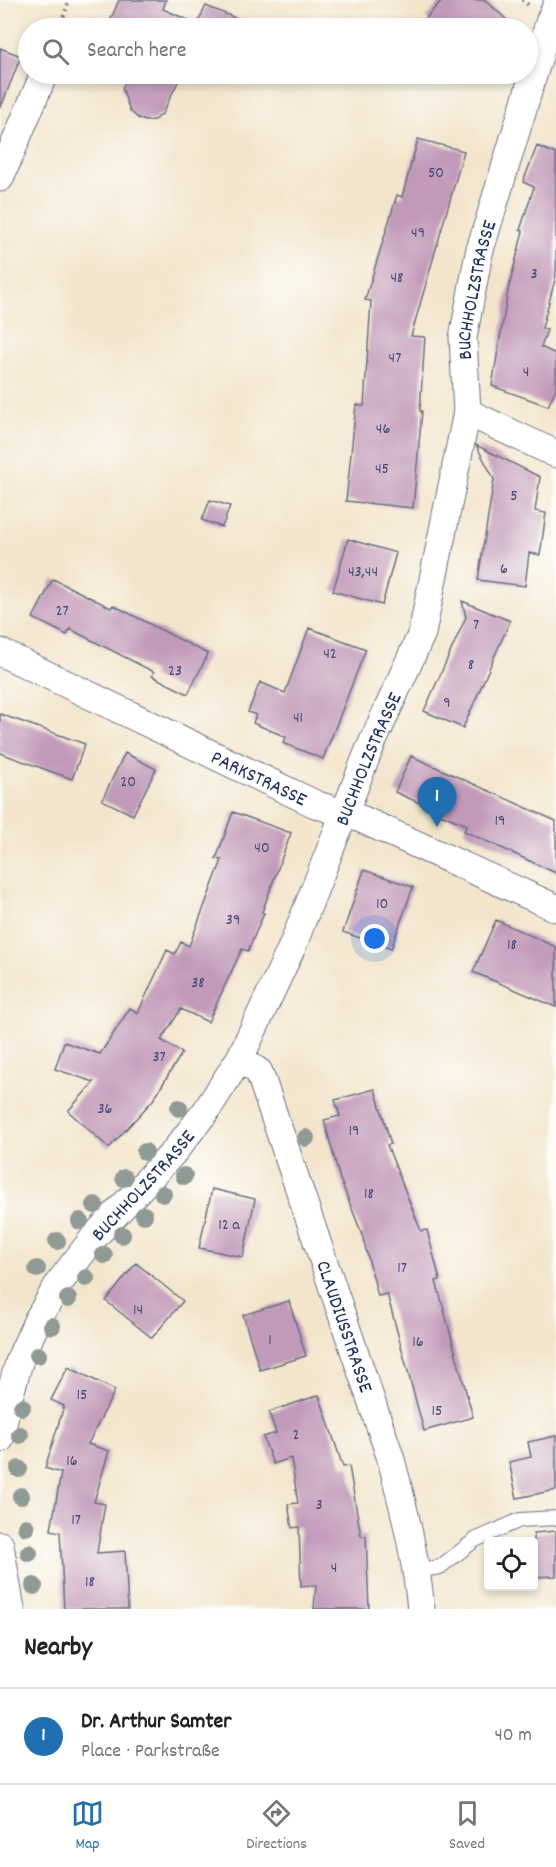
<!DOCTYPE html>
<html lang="en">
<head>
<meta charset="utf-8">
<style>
	:root { --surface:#fff; --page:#f2f2f2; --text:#222; --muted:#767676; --line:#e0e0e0; --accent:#1f6fb2 }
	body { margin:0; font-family:Dekko,sans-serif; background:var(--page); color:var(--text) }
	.controls { position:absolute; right:18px; bottom:18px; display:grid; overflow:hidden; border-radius:6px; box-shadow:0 3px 9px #0003 }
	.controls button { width:54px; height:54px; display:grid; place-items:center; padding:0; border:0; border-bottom:2px solid var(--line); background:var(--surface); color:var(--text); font:30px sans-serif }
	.you { position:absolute; left:375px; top:939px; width:21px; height:21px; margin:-15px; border:4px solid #fff; border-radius:50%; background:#1a73e8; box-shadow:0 0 0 9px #1a73e833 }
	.badge { display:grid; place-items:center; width:39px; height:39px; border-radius:50%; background:var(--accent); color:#fff; font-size:20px; font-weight:700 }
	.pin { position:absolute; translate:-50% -50px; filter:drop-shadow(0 2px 3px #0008) }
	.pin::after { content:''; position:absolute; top:32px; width:21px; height:18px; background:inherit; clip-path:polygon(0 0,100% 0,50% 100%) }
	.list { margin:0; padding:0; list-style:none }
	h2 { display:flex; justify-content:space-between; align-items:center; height:78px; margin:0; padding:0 24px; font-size:26px }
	h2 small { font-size:20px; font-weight:400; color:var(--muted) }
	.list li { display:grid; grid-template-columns:39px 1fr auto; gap:18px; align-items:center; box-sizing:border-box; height:96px; padding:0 24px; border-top:2px solid var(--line) }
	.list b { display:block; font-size:22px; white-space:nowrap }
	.list p { margin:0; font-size:20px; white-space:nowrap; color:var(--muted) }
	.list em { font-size:20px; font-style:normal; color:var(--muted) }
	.icon { flex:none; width:33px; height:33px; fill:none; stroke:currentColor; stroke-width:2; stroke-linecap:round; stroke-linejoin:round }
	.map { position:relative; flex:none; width:556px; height:1609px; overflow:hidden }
	.search { position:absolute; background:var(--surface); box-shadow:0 3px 9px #0003; left:18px; right:18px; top:18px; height:66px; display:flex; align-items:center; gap:15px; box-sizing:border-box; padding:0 21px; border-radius:33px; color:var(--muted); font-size:22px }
	.sheet { height:174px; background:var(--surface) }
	nav { display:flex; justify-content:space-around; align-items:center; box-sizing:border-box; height:84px; border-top:2px solid var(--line); background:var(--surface); font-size:16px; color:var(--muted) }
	nav a { display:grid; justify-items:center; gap:3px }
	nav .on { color:var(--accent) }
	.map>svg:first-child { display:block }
	.building { fill:#c19ab9 }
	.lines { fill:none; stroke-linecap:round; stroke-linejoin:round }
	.service-casing { stroke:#676f84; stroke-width:16 }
	.minor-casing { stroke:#676f84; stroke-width:29 }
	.path { stroke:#676f84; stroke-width:4; stroke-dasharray:1.5 4.5; stroke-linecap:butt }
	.service { stroke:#fff; stroke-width:14 }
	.minor { stroke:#fff; stroke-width:27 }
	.tree { fill:#909a94 }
	.labels { text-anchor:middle; stroke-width:6; stroke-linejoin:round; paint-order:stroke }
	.number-label { font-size:16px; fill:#444a75 }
	.street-label { font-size:20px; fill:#1b2f5e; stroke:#fdfcf7 }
</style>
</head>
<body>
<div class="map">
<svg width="556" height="1609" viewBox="0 0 556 1609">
	<rect width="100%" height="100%" fill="#fdfcf7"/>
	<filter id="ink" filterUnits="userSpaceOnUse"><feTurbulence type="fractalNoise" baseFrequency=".0167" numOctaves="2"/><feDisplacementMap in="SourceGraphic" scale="12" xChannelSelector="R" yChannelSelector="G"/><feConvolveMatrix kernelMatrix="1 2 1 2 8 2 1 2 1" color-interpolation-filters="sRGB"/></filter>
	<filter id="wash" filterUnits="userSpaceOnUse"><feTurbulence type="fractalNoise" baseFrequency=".008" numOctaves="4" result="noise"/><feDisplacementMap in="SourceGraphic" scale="24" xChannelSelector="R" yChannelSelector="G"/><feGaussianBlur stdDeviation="1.35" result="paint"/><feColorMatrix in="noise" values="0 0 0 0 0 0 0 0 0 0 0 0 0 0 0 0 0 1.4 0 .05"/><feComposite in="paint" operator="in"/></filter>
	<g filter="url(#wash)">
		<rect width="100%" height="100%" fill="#f3e5cc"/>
		<g id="blocks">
			<path class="building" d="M119,0H166L163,9L197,24L206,6L260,28H107Z
				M442,0H485L516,28H437L426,18Z
				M0,48L21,56L1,107H0Z
				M129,74H182L162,114L154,120L145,121L138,118L130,111L122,88Z
				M418,139L464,151L411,336L425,337L420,411H422L413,508L346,501L356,405L364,406L371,301L365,300L397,195L402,197Z
				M537,146L556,154V276L542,328L547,330L541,347L556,354V389L548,406L492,386L508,291L523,231L520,230L534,187L523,182Z
				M476,445L540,477L535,511L546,513L540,555L529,553L525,586L478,580L494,479Z
				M210,500L230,506L222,527L202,520Z
				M348,539L396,553L382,605L333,591Z
				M53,579L111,608L113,605L208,654L188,694L152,676L154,672L70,629L67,635L33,618Z
				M462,601L510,621L463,728L424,711L466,617Z
				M309,628L366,649L323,759L283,743L286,737L253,723L256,715L248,712L260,682L285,693Z
				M0,714L85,744L72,779L0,753Z
				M125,753L156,769L133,815L102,800Z
				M411,756L556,821V873L464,831L467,825L433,811V809L395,792Z
				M233,812L291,833L262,912L264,913L248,951L242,949L208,1022L181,1009L161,1040L182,1053L153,1100L109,1148L68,1111L94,1082L55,1069L64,1042L100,1054L130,1008L138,1013L167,950L175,954L181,942L189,946L222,860L216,859Z
				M364,870L413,887L391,949L343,932Z
				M496,920L556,947V1007L473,972Z
				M375,1089L391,1144L387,1145L421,1231L427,1230L440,1280L436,1281L473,1417L424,1431L387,1294L378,1296L362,1234L340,1179L324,1120L340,1116L335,1100Z
				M212,1189L255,1199L243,1257L199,1248Z
				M136,1263L183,1301L152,1338L106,1301Z
				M289,1301L306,1356L260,1370L243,1315Z
				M68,1367L115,1390L88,1444L109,1451L94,1502L105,1504L97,1553L125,1551L128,1609H64L60,1532L51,1530L61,1473L45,1468L64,1406L51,1400Z
				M319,1395L343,1467L349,1466L361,1536H366L369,1609H314L316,1585L301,1586L299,1527L292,1528L288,1504L298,1503L291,1458L273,1464L263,1437L276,1433L269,1412Z
				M556,1436V1490L517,1498L509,1462L531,1457L528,1442Z
				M556,1531V1576L534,1577V1533Z"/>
		</g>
	</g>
	<g filter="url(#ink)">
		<use href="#blocks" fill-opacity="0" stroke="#676f84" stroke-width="1.5"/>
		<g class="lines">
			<defs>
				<path id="service" d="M417,1571L440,1567L475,1540L520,1520L556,1518"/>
				<g id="minor">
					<path d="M0,178L41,81"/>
					<path d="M467,412L556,454"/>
					<path id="s1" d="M0,652L315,804L361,819L556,908"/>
					<path id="s2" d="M240,1058L259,1072L263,1083L390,1456C404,1507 416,1557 421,1609"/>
					<path id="s3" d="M0,1439L7,1404L20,1359L37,1321L59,1283L95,1236L173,1153L206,1111L240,1058L292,947L369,750L422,633L467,412L463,338L479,253L550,20L556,6"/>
					<path d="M0,1545L11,1609"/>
				</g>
			</defs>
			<use href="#service" class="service-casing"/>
			<use href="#minor" class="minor-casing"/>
			<path class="path" d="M522,0L531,7
				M60,28L69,0"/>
			<use href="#service" class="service"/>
			<use href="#minor" class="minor"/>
		</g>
		<g class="tree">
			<circle cx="179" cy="1108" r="9"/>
			<circle cx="306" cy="1138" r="9"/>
			<circle cx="145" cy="1152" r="9"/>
			<circle cx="184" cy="1176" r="9"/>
			<circle cx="124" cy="1178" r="9"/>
			<circle cx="163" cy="1194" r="9"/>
			<circle cx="95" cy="1205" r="9"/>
			<circle cx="144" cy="1215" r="9"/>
			<circle cx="80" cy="1221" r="9"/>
			<circle cx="122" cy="1235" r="9"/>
			<circle cx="57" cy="1241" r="9"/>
			<circle cx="104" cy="1255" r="9"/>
			<circle cx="37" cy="1269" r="9"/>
			<circle cx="86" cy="1278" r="9"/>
			<circle cx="68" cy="1299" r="9"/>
			<circle cx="52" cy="1326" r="9"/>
			<circle cx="38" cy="1355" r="9"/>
			<circle cx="22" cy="1407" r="9"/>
			<circle cx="20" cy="1435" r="9"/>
			<circle cx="19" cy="1469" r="9"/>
			<circle cx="21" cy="1496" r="9"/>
			<circle cx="26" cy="1527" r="9"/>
			<circle cx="29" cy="1553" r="9"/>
			<circle cx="34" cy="1586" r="9"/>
		</g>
	</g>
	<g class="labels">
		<g class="number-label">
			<text x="436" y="177">50</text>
			<text x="418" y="237">49</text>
			<text x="534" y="278">3</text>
			<text x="397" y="282">48</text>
			<text x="395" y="362">47</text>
			<text x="526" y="376">4</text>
			<text x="383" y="433">46</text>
			<text x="382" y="473">45</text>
			<text x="514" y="500">5</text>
			<text x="504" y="573">6</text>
			<text x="363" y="576">43,44</text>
			<text x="62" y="615">27</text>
			<text x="476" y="629">7</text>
			<text x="330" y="658">42</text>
			<text x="471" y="669">8</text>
			<text x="175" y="675">23</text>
			<text x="447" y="707">9</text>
			<text x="298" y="722">41</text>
			<text x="128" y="786">20</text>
			<text x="500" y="825">19</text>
			<text x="262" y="852">40</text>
			<text x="382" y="908">10</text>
			<text x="233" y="924">39</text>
			<text x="512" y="949">18</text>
			<text x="198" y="987">38</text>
			<text x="159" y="1061">37</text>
			<text x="105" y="1113">36</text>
			<text x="354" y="1135">19</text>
			<text x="369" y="1198">18</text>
			<text x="229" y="1229">12 a</text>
			<text x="402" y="1272">17</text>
			<text x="138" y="1314">14</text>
			<text x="270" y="1344">1</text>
			<text x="418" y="1346">16</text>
			<text x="82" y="1399">15</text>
			<text x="437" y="1415">15</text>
			<text x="296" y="1439">2</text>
			<text x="72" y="1465">16</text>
			<text x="319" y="1509">3</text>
			<text x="76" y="1524">17</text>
			<text x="334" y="1572">4</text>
			<text x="90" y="1586">18</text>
		</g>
		<g class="street-label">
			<text dy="7" stroke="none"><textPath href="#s3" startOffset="1269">BUCHHOLZSTRASSE</textPath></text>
			<text dy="7" stroke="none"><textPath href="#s3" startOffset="783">BUCHHOLZSTRASSE</textPath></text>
			<text dy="7" stroke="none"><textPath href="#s1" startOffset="288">PARKSTRASSE</textPath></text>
			<text dy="7" stroke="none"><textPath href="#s3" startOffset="297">BUCHHOLZSTRASSE</textPath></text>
			<text dy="7" stroke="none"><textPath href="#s2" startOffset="292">CLAUDIUSSTRASSE</textPath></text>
		</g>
	</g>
</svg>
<div class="controls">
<button><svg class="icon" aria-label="locate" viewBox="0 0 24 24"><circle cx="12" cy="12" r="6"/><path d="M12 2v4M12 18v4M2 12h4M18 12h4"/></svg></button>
</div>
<div class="you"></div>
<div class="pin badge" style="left:437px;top:827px">1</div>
<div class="search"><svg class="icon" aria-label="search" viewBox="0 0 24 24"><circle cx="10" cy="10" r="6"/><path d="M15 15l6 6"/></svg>Search here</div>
</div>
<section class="sheet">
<h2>Nearby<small></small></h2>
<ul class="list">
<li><span class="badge">1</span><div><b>Dr. Arthur Samter</b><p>Place · Parkstraße</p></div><em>40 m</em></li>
</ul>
</section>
<nav>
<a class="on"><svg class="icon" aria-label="map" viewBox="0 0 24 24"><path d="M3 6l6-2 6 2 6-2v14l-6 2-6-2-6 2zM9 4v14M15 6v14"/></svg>Map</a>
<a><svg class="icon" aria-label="directions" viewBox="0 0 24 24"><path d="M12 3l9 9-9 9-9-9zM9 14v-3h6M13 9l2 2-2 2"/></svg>Directions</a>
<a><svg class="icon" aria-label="saved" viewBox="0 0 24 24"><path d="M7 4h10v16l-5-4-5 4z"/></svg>Saved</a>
</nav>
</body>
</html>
